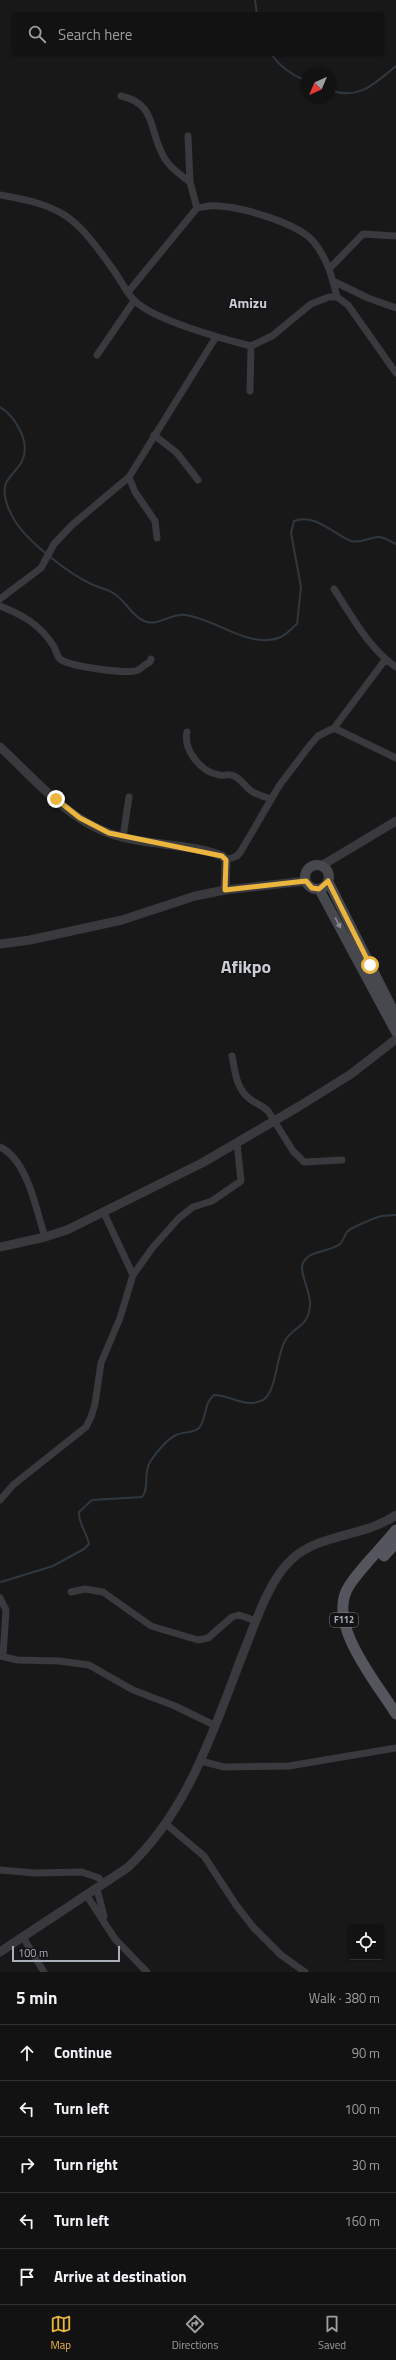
<!DOCTYPE html>
<html lang="en">
<head>
<meta charset="utf-8">
<style>
	:root { --surface:#121213; --page:#1b1b1c; --text:#f1f3f6; --muted:#9c9ea0; --line:#313233; --accent:#ebb53e }
	body { margin:0; font-family:"Titillium Web",sans-serif; background:var(--page); color:var(--text) }
	.controls { position:absolute; right:12px; bottom:12px; display:grid; overflow:hidden; border-radius:4px; box-shadow:0 1px 3px #0004 }
	.controls button { width:36px; height:36px; display:grid; place-items:center; padding:0; border:0; border-bottom:1px solid var(--line); background:var(--surface); color:var(--text); font:20px sans-serif }
	.compass { position:absolute; left:300px; top:68px; width:36px; height:36px; border-radius:50%; background:var(--surface); box-shadow:0 1px 3px #0004; rotate:224deg }
	.scale { position:absolute; left:12px; bottom:10px; width:108px; box-sizing:border-box; padding-left:4px; border:2px solid #aaaeb9; border-top:0; font-size:11px; line-height:14px; white-space:nowrap; color:#aaaeb9; -webkit-text-stroke:3px #131315; paint-order:stroke }
	.stop { position:absolute; width:12px; height:12px; margin:-9px; border:3px solid #ebb53e; border-radius:50%; background:#fff }
	.stop.end { background:#ebb53e; border-color:#fff; box-shadow:0 1px 4px #0008 }
	.list { margin:0; padding:0; list-style:none }
	h2 { display:flex; justify-content:space-between; align-items:center; height:52px; margin:0; padding:0 16px; font-size:17px }
	h2 small { font-size:13px; font-weight:400; color:var(--muted) }
	.list li { display:grid; grid-template-columns:26px 1fr auto; gap:12px; align-items:center; box-sizing:border-box; height:56px; padding:0 16px; border-top:1px solid var(--line) }
	.list b { display:block; font-size:15px; white-space:nowrap }
	.list em { font-size:13px; font-style:normal; color:var(--muted) }
	.icon { flex:none; width:22px; height:22px; fill:none; stroke:currentColor; stroke-width:2; stroke-linecap:round; stroke-linejoin:round }
	.map { position:relative; flex:none; width:396px; height:1972px; overflow:hidden }
	.search { position:absolute; background:var(--surface); box-shadow:0 1px 3px #0004; left:12px; right:12px; top:12px; height:44px; display:flex; align-items:center; gap:10px; box-sizing:border-box; padding:0 14px; border-radius:4px; color:var(--muted); font-size:15px }
	.sheet { height:332px; background:var(--surface) }
	nav { display:flex; justify-content:space-around; align-items:center; box-sizing:border-box; height:56px; border-top:1px solid var(--line); background:var(--surface); font-size:11px; color:var(--muted) }
	nav a { display:grid; justify-items:center; gap:2px }
	nav .on { color:var(--accent) }
	.map>svg:first-child { display:block }
	.lines { fill:none; stroke-linecap:round; stroke-linejoin:round }
	.stream { stroke:#30383f; stroke-width:2 }
	.minor { stroke:#39393e; stroke-width:7 }
	.tertiary { stroke:#39393e; stroke-width:9 }
	.secondary { stroke:#47484e; stroke-width:10 }
	.primary { stroke:#55565d; stroke-width:11 }
	.oneway { fill:#878a94 }
	.route { stroke:#ebb53e; stroke-width:5 }
	.labels { text-anchor:middle; stroke-width:3; stroke-linejoin:round; paint-order:stroke }
	.shield { fill:#131315; stroke:#7d8088; stroke-width:1 }
	.shield-label { font-size:9px; font-weight:bold; fill:#aaaeb9 }
	.district-label { font-size:14px; font-weight:bold; fill:#cbcdd5; stroke:#131315 }
	.town-label { font-size:18px; font-weight:bold; fill:#cbcdd5; stroke:#131315 }
</style>
</head>
<body>
<div class="map">
<svg width="396" height="1972" viewBox="0 0 396 1972">
	<rect width="100%" height="100%" fill="#181819"/>
	<g class="lines">
		<path class="stream" d="M255,0L257,14
			M271,54C280,67 292,75 306,81
			M330,90C359,101 375,83 396,66
			M0,407C16,417 31,443 22,461C18,470 7,477 5,486C3,497 9,511 15,521C28,542 68,573 91,584C99,588 109,589 116,595C126,602 133,617 144,621C158,627 171,613 185,615C217,619 249,650 281,637C287,634 292,628 297,624L301,587L291,533L294,521C315,513 333,534 351,541C362,544 368,537 379,537C384,537 391,542 396,544
			M1,1582L53,1566L84,1549L89,1544C87,1533 78,1523 79,1512L92,1500L142,1497C150,1487 143,1473 150,1462C155,1454 167,1439 176,1435C182,1432 194,1433 199,1428C207,1419 203,1404 214,1395C231,1395 245,1409 263,1400C277,1392 276,1354 286,1339C296,1325 308,1327 310,1306C312,1294 298,1271 303,1263C309,1250 330,1252 340,1244C344,1241 344,1234 348,1231C352,1227 375,1218 381,1216C386,1215 391,1216 396,1215"/>
		<path class="minor" d="M121,96C158,104 148,132 165,159C171,169 181,175 190,182L197,208
			M188,136L190,182
			M0,195C64,206 75,216 112,268C119,277 127,294 135,301C154,320 223,339 251,346L272,336L311,304L329,297H337L348,305L396,373
			M330,268L363,234L396,236
			M333,281L368,298L396,308
			M129,291L197,208C204,207 211,205 218,206C242,207 297,223 313,241C327,258 332,276 337,297
			M97,355L134,301
			M250,391L251,346
			M154,435L177,453L198,480
			M129,477L135,492L155,521L157,538
			M334,589C352,616 369,649 396,667
			M0,599L41,568L54,544L72,525L129,477L216,337
			M0,606C23,615 39,624 53,645C56,649 56,655 60,659C67,666 129,675 138,670C142,668 145,664 150,662L151,659
			M334,728L396,758
			M187,732C183,750 201,772 219,775C223,776 228,774 231,775C241,777 245,788 253,792C258,795 265,797 271,799
			M123,837L129,797
			M226,860L237,856L241,851L279,786L310,745L318,736L334,728L385,660
			M232,1056C235,1071 236,1089 250,1099C256,1104 262,1105 268,1111L293,1151L304,1162L342,1160
			M0,1147C28,1160 36,1210 45,1237
			M104,1213L133,1275
			M0,1500L13,1485L86,1427L91,1417L95,1404L101,1363L120,1318L133,1275L153,1247L179,1218L193,1207L212,1201L241,1181L237,1143
			M71,1592L85,1589L103,1592L151,1626L198,1640L208,1638L232,1617L239,1615L256,1621
			M0,1598L6,1610L3,1656
			M0,1656L17,1660L59,1661L89,1665L133,1690L175,1706L216,1726
			M201,1761L224,1767L289,1766L396,1748
			M166,1824L204,1856L236,1905L254,1928L281,1955L305,1972
			M0,1870L35,1873L82,1872L99,1878L103,1885
			M97,1889L104,1916
			M87,1896L115,1939L147,1972
			M23,1937L44,1972"/>
		<path class="tertiary" d="M0,747C33,777 66,818 109,833C144,846 190,843 222,856L226,860L225,890
			M321,866L396,821
			M0,944L30,940L122,920L195,896L225,890L306,881
			M0,1247L45,1237L67,1230L202,1163L298,1107L351,1074L396,1039
			M0,1952L127,1868C189,1811 214,1728 244,1651C255,1624 269,1580 291,1560C319,1533 365,1537 396,1515"/>
		<path class="secondary" d="M305 877a12 12 0 1 1 24 0a12 12 0 1 1-24 0Z
			M328,881L396,1016
			M319,889L396,1032"/>
		<path class="primary" d="M396,1530C381,1549 362,1566 349,1586C325,1623 377,1683 396,1714
			M384,1556L396,1543"/>
	</g>
	<defs><path id="oneway-solid" d="M-6-.8H1V-3.2L6.5 0L1 3.2V.8H-6Z"/></defs>
	<use class="oneway" href="#oneway-solid" transform="translate(338 923) rotate(62)"/>
	<g class="lines">
		<path class="route" d="M56,799L80,818L109,833L222,856L226,860L225,890L306,881L312,888L319,889L328,881L370,965"/>
	</g>
	<g class="labels">
		<rect class="shield" x="330" y="1613" width="28" height="14" rx="3"/>
		<g class="shield-label">
			<text x="344" y="1623">F112</text>
		</g>
		<g class="district-label">
			<text x="248" y="308">Amizu</text>
		</g>
		<g class="town-label">
			<text x="246" y="973">Afikpo</text>
		</g>
	</g>
</svg>
<div class="controls">
<button><svg class="icon" aria-label="locate" viewBox="0 0 24 24"><circle cx="12" cy="12" r="6"/><path d="M12 2v4M12 18v4M2 12h4M18 12h4"/></svg></button>
</div>
<svg class="compass" viewBox="-18 -18 36 36"><path d="M0-13l5 13h-10z" fill="#e53935"/><path d="M0 13l5-13h-10z" fill="#9c9ea0"/></svg>
<div class="scale">100 m</div>
<div class="stop" style="left:370px;top:965px"></div>
<div class="stop end" style="left:56px;top:799px"></div>
<div class="search"><svg class="icon" aria-label="search" viewBox="0 0 24 24"><circle cx="10" cy="10" r="6"/><path d="M15 15l6 6"/></svg>Search here</div>
</div>
<section class="sheet">
<h2>5 min<small>Walk · 380 m</small></h2>
<ul class="list">
<li><svg class="icon" aria-label="ahead" viewBox="0 0 24 24"><path d="M12 20V5M6 11l6-6 6 6"/></svg><div><b>Continue</b></div><em>90 m</em></li>
<li><svg class="icon" aria-label="left" viewBox="0 0 24 24"><path d="M17 20v-9H6M10 6l-5 5 5 5"/></svg><div><b>Turn left</b></div><em>100 m</em></li>
<li><svg class="icon" aria-label="right" viewBox="0 0 24 24"><path d="M7 20v-9h11M14 6l5 5-5 5"/></svg><div><b>Turn right</b></div><em>30 m</em></li>
<li><svg class="icon" aria-label="left" viewBox="0 0 24 24"><path d="M17 20v-9H6M10 6l-5 5 5 5"/></svg><div><b>Turn left</b></div><em>160 m</em></li>
<li><svg class="icon" aria-label="arrive" viewBox="0 0 24 24"><path d="M6 21V4h12l-3 4 3 4H6"/></svg><div><b>Arrive at destination</b></div></li>
</ul>
</section>
<nav>
<a class="on"><svg class="icon" aria-label="map" viewBox="0 0 24 24"><path d="M3 6l6-2 6 2 6-2v14l-6 2-6-2-6 2zM9 4v14M15 6v14"/></svg>Map</a>
<a><svg class="icon" aria-label="directions" viewBox="0 0 24 24"><path d="M12 3l9 9-9 9-9-9zM9 14v-3h6M13 9l2 2-2 2"/></svg>Directions</a>
<a><svg class="icon" aria-label="saved" viewBox="0 0 24 24"><path d="M7 4h10v16l-5-4-5 4z"/></svg>Saved</a>
</nav>
</body>
</html>
